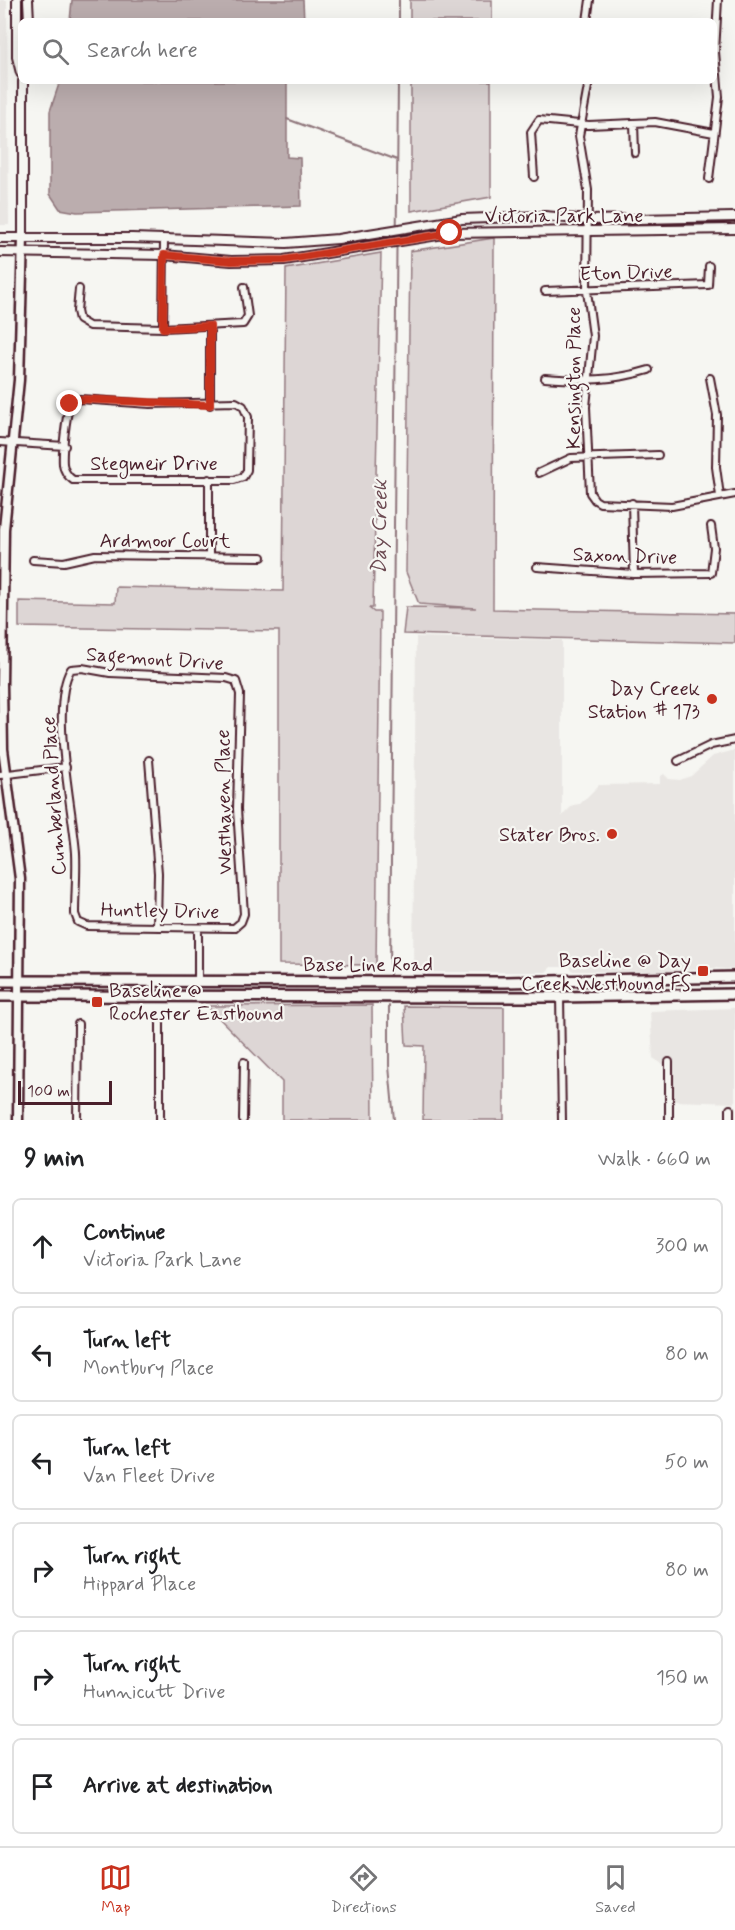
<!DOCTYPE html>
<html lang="en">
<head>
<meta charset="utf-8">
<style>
	:root { --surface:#fff; --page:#f6f6f6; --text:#202124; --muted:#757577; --line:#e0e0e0; --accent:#c8321e }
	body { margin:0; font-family:Mynerve,sans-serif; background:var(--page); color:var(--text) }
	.scale { position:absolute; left:18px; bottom:15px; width:94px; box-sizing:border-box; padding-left:6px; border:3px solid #4a1f2b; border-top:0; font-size:16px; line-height:21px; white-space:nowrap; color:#4a1f2b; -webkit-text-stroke:4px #f6f6f2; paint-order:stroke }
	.stop { position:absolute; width:18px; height:18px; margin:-14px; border:4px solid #c8321e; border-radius:50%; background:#fff }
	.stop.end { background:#c8321e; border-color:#fff; box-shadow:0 2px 6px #0008 }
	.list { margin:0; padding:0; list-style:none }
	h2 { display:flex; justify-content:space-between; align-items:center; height:78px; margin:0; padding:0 24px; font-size:26px }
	h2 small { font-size:20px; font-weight:400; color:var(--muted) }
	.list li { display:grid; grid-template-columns:39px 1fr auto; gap:18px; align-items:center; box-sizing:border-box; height:96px; margin:0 12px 12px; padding:0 12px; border:2px solid var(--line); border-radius:9px }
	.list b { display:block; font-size:22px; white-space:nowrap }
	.list p { margin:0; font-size:20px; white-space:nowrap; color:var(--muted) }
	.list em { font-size:20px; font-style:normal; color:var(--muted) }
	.icon { flex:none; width:33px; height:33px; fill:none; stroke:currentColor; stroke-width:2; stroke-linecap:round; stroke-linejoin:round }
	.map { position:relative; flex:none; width:735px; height:1120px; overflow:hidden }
	.search { position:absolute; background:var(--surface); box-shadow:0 6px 24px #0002; left:18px; right:18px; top:18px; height:66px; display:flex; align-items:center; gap:15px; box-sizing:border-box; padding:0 21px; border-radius:9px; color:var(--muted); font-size:22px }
	.sheet { height:726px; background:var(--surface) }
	nav { display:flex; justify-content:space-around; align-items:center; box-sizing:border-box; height:84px; border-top:2px solid var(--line); background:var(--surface); font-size:16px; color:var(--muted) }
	nav a { display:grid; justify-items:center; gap:3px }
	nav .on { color:var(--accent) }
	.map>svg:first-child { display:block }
	.built { fill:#e9e6e3 }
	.green { fill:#ddd6d5; stroke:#947a80; stroke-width:1.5 }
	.water { fill:#bbadae; stroke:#8e747a; stroke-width:1.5 }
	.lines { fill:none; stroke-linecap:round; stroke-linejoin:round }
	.stream { stroke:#8e747a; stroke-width:2 }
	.minor-casing { stroke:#4a1f2b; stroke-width:10 }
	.tertiary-casing { stroke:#4a1f2b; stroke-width:12 }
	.secondary-casing { stroke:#4a1f2b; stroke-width:13 }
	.primary-casing { stroke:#4a1f2b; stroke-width:14 }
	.minor { stroke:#f6f6f2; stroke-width:6 }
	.tertiary { stroke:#f6f6f2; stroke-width:8 }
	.secondary { stroke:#f6f6f2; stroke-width:8 }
	.primary { stroke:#f6f6f2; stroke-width:9 }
	.route { stroke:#c8321e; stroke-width:8 }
	.poi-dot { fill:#c8321e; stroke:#f6f6f2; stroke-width:2 }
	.labels { text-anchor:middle; stroke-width:4.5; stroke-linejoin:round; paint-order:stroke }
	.street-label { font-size:20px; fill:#4a1f2b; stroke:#f6f6f2 }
	.poi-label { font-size:20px; fill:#4a1f2b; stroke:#f6f6f2; text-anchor:end }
	.water-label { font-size:21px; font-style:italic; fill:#6c4a52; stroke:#f6f6f2 }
</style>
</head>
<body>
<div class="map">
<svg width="735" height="1120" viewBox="0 0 735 1120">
	<rect width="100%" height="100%" fill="#f6f6f2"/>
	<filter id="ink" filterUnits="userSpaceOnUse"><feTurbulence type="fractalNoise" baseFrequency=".0167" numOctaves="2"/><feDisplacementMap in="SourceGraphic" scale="12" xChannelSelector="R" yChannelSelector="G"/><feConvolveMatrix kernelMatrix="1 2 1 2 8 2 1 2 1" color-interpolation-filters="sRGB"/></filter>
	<g filter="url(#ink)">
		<path class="built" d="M0,0H7L9,225H0Z
			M416,637L562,640V816L573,805L580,804L599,785L660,784V777L664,774L669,779L680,780L691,776L713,756L735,750V970L714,968L657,972L573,971L570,967H551L546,972H413Z
			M735,1008V1103L674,1101L667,1097V1067L653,1058L650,1011Z"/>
		<path class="green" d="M410,0H492V21H410Z
			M411,81H491V197L411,211Z
			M494,238L493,609L735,614V643L403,634L406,607L476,608L419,604L406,572L410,251Z
			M381,253L373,608H369L374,612H380L376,965L279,964V631L19,627V601L115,603L116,587L283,591L286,269Z
			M372,1005L373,1120H282V1082L207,1006Z
			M404,1006L504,1007V1120H423L424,1046L406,1045Z"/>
		<path class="water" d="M72,0H303L304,21H70Z
			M60,81H287V157L300,158L301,206L77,212L60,209L50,194V111Z"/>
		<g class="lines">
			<path class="stream" d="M399,21V0
				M287,119L397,160
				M390,974L398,81
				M389,1006V1066L394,1120"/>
			<defs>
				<path id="minor" d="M587,21L590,0
					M589,81L579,136L588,190L587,291L593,336L586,407L590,493L595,500L600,503L672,506L735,494
					M634,123L635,153
					M534,177L531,132L539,120L589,125L655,122L714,133
					M709,179L719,97L715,52L718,0
					M79,289L77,311L79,320L89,326L163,328L243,324L248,316L244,287
					M545,291L708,285L709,266
					M163,328L164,240
					M545,378C582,381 613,381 649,370
					M710,378L717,415L716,467L720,496
					M80,399L150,404L236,402L243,406L248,417L247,470L243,477L234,480H73C67,476 64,471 63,464C62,451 66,416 70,404Z
					M210,405V326
					M0,442L65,446
					M539,473L571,458L658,455
					M632,503L634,574
					M209,557V479
					M33,560L64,562L95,555L262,557
					M537,567L634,574L711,573L714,548L711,526
					M82,668L110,673L226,678L236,681L240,694L237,809L244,914L241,922L234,928L87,926L78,922L75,914C75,894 77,873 76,853C73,809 49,705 71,669Z
					M149,760L158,873L157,927
					M678,761L711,745L735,740
					M0,775L66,767
					M198,928V982
					M560,997L562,1120
					M77,1120L78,1024
					M160,1120V1023
					M243,1120L244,1062
					M669,1120V1062
					M730,1120V1109"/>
				<path id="tertiary" d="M17,0V57L21,73
					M28,0L29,21
					M23,81V238
					M0,238H132L286,243L338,239L462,219L545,216L588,220L735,217
					M0,252L164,255L231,261L284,260L450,233L735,229"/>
				<path id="secondary" d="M18,1120L20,879L3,749L2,684L4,529L19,380L23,238"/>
				<path id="primary" d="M0,981L505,982L735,977
					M0,996L560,997L735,994"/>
			</defs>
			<use href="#minor" class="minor-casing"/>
			<use href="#tertiary" class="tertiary-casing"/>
			<use href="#secondary" class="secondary-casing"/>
			<use href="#primary" class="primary-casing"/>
			<use href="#minor" class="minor"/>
			<use href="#tertiary" class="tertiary"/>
			<use href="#secondary" class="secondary"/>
			<use href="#primary" class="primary"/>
		</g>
	</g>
	<g class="lines" filter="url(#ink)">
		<path class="route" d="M70,404L80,399L210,405V326L163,328L164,255L231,261L284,260L450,233"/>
	</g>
	<g class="poi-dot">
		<circle cx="712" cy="699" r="6"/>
		<circle cx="612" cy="834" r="6"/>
		<rect x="697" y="965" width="12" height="12" rx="3"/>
		<rect x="91" y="996" width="12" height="12" rx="3"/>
	</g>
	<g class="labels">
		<g class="street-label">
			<text x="564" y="222">Victoria Park Lane</text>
			<text transform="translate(626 272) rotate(-2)" y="7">Eton Drive</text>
			<text transform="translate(573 378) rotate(-90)" y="7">Kensington Place</text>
			<text x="154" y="470">Stegmeir Drive</text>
			<text x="165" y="547">Ardmoor Court</text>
			<text transform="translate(625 555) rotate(2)" y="7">Saxon Drive</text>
			<text transform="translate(155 658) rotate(4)" y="7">Sagemont Drive</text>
			<text transform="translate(53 796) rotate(-94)" y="7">Cumberland Place</text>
			<text transform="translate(223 802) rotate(-91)" y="7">Westhaven Place</text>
			<text transform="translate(160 910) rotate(1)" y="7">Huntley Drive</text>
			<text x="368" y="971">Base Line Road</text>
		</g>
		<g class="poi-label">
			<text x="700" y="695">Day Creek<tspan x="700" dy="23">Station # 173</tspan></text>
			<text x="600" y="841">Stater Bros.</text>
			<text x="691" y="967">Baseline @ Day<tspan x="691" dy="23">Creek Westbound FS</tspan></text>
			<text x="109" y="997" text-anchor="start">Baseline @<tspan x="109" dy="23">Rochester Eastbound</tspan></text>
		</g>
		<g class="water-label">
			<text transform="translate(379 527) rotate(-89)" y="7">Day Creek</text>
		</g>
	</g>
</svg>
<div class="scale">100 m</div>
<div class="stop" style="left:450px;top:233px"></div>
<div class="stop end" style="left:70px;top:404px"></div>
<div class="search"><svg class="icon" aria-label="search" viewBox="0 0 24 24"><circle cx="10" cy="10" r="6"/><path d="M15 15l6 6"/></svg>Search here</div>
</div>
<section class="sheet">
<h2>9 min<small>Walk · 660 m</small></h2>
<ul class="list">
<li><svg class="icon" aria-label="ahead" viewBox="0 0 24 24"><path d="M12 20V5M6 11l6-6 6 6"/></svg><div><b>Continue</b><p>Victoria Park Lane</p></div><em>300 m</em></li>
<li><svg class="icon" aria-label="left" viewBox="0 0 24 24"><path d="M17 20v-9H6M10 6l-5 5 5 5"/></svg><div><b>Turn left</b><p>Montbury Place</p></div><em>80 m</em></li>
<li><svg class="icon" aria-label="left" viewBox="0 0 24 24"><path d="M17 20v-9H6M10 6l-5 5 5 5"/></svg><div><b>Turn left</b><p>Van Fleet Drive</p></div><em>50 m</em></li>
<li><svg class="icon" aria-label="right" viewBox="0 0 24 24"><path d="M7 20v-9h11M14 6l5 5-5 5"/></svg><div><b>Turn right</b><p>Hippard Place</p></div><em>80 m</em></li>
<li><svg class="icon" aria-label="right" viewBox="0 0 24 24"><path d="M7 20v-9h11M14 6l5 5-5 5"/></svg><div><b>Turn right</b><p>Hunnicutt Drive</p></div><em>150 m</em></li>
<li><svg class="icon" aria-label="arrive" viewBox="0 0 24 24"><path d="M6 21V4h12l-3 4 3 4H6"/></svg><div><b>Arrive at destination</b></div></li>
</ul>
</section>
<nav>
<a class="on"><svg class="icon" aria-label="map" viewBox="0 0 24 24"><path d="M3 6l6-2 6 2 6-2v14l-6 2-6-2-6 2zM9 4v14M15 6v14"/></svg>Map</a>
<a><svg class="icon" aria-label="directions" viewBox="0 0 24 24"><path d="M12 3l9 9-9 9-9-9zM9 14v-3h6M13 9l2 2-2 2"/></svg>Directions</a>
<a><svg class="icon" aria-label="saved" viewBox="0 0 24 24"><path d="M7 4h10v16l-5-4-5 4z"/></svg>Saved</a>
</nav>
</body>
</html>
